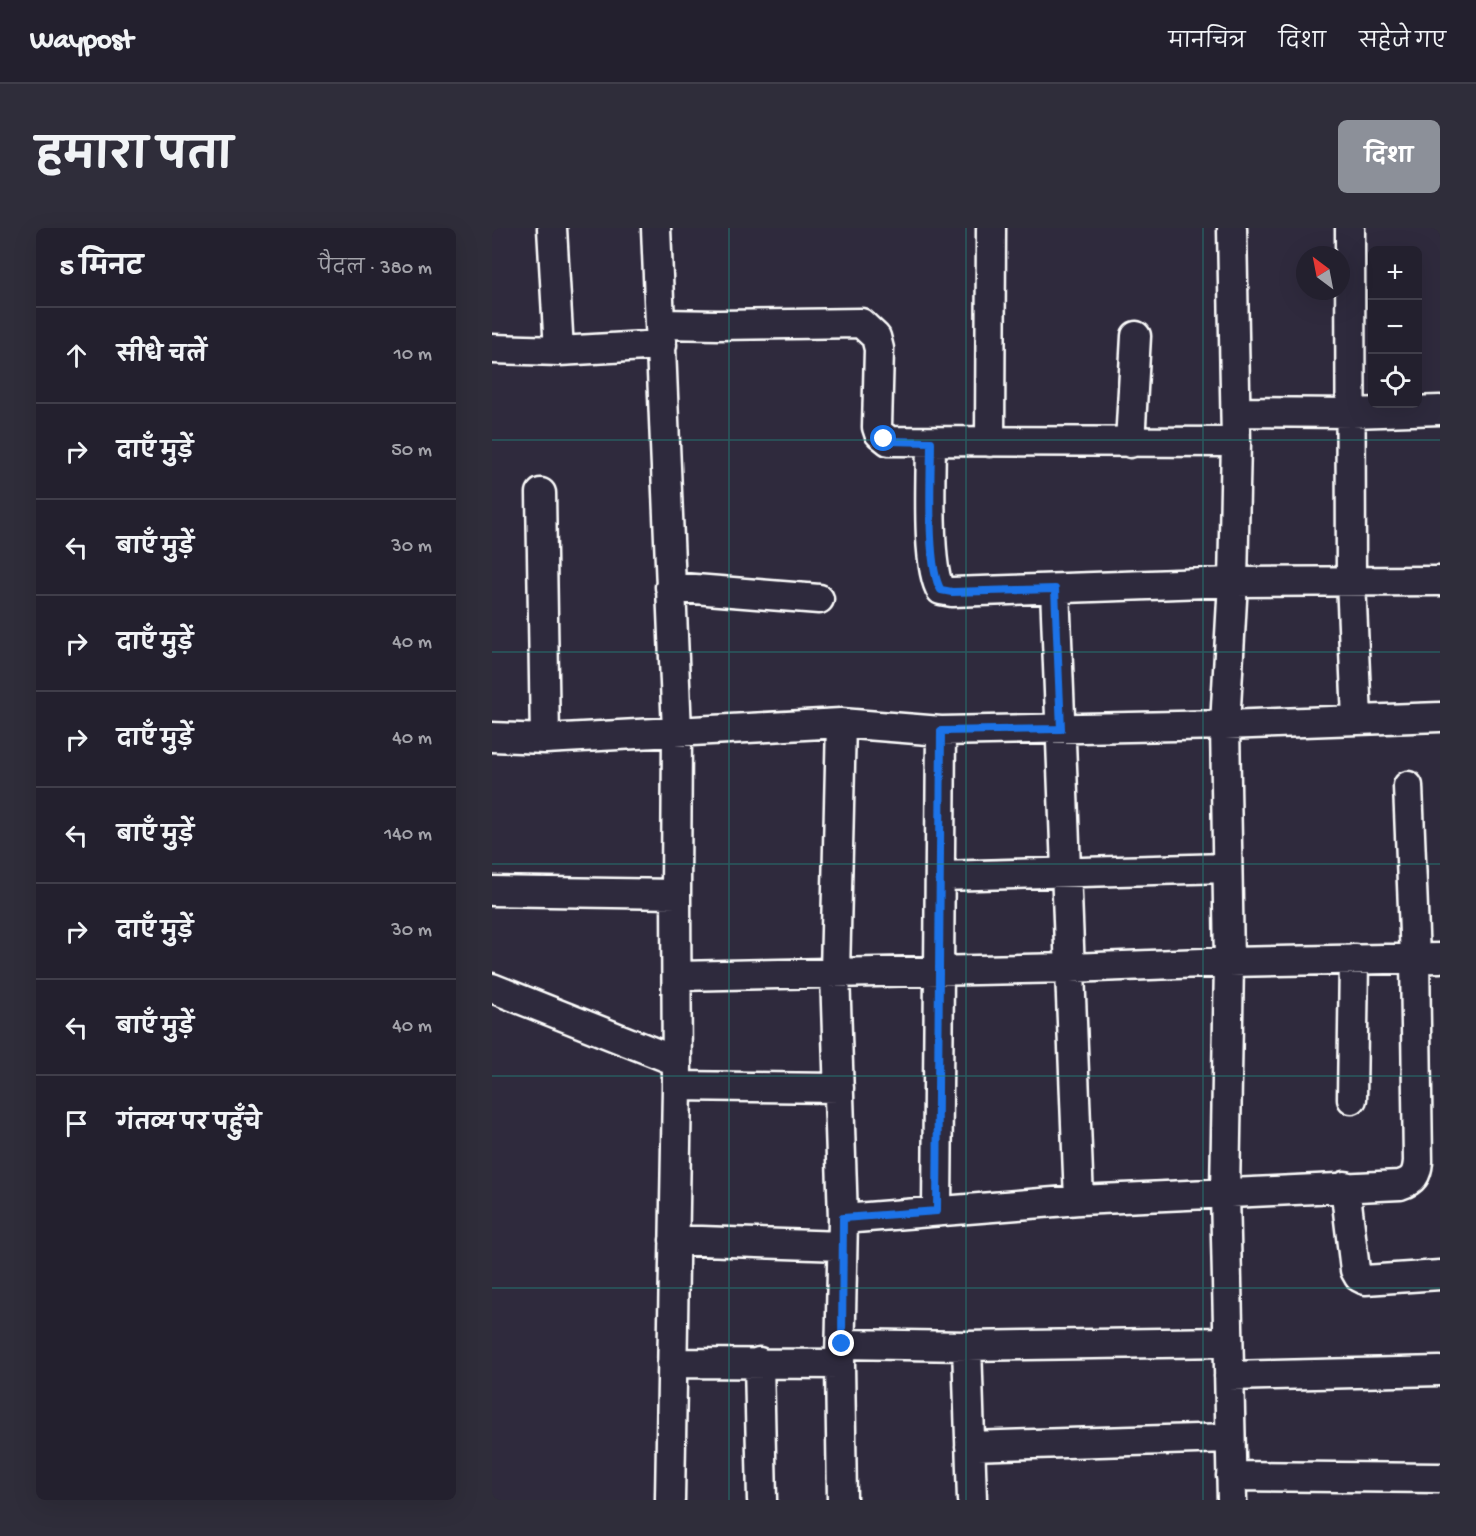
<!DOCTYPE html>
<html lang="hi">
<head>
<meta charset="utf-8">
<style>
	:root { --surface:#23202e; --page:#2f2d3a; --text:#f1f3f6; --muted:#a3a3aa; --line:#403e4a; --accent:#8c9099 }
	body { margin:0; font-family:"Gochi Hand","Playpen Sans Deva",sans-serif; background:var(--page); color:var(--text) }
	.controls { position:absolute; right:18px; top:18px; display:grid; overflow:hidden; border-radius:9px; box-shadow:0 6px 24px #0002 }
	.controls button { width:54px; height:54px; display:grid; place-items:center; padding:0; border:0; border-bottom:2px solid var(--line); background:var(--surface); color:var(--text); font:30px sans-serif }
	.compass { position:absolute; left:804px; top:18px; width:54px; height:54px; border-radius:50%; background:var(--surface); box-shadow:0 6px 24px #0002; rotate:328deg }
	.stop { position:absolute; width:18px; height:18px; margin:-14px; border:4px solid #1a73e8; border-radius:50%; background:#fff }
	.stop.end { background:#1a73e8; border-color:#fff; box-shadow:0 2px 6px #0008 }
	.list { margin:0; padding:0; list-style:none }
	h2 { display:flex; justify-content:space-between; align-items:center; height:78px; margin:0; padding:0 24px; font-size:26px }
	h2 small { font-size:20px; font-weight:400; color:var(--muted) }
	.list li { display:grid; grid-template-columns:39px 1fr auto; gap:18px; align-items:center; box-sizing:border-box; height:96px; padding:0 24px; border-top:2px solid var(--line) }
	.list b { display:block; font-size:22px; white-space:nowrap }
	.list em { font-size:20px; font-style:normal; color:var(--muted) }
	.icon { flex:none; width:33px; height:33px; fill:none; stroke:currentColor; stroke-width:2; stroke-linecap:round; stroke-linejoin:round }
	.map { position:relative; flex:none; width:948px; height:1272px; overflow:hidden; border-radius:9px }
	header { display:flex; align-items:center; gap:36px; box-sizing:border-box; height:84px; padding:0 30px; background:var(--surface); border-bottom:2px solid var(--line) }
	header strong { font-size:28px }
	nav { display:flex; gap:33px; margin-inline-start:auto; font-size:21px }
	.intro { display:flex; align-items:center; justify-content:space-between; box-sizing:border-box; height:144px; padding:0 36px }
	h1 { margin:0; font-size:42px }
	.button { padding:15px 27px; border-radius:9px; background:var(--accent); color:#fff; font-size:21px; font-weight:700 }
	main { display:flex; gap:36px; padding:0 36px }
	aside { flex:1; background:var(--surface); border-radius:9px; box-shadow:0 6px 24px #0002 }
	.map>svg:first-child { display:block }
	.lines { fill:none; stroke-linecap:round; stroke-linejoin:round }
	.minor-casing { stroke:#fff; stroke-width:33 }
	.minor { stroke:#2f2a3d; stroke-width:28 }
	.route { stroke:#1a73e8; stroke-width:8 }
	.grid { fill:none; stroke:#27847c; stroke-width:1.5; stroke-opacity:0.55 }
</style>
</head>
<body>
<header>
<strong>Waypost</strong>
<nav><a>मानचित्र</a><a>दिशा</a><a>सहेजे गए</a></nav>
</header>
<div class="intro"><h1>हमारा पता</h1><a class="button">दिशा</a></div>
<main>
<aside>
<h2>5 मिनट<small>पैदल · 380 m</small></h2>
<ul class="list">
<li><svg class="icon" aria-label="ahead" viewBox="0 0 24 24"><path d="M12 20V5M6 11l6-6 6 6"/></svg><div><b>सीधे चलें</b></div><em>10 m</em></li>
<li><svg class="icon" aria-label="right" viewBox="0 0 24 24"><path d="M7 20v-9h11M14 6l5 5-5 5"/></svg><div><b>दाएँ मुड़ें</b></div><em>50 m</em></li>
<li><svg class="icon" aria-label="left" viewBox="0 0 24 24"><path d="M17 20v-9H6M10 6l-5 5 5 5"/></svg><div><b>बाएँ मुड़ें</b></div><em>30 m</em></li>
<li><svg class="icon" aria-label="right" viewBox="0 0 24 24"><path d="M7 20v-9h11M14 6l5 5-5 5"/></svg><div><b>दाएँ मुड़ें</b></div><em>40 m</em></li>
<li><svg class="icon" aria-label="right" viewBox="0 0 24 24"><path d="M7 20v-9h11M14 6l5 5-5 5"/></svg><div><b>दाएँ मुड़ें</b></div><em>40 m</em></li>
<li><svg class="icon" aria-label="left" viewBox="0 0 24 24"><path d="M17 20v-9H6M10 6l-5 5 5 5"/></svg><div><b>बाएँ मुड़ें</b></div><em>140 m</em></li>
<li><svg class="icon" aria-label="right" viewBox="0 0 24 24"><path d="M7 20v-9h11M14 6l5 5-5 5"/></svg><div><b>दाएँ मुड़ें</b></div><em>30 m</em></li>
<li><svg class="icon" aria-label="left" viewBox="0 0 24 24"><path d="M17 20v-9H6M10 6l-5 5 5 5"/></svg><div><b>बाएँ मुड़ें</b></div><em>40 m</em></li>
<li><svg class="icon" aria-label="arrive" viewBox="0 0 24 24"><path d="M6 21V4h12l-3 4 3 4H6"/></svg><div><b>गंतव्य पर पहुँचे</b></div></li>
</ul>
</aside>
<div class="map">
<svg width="948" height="1272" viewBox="0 0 948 1272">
	<rect width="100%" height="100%" fill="#2f2a3d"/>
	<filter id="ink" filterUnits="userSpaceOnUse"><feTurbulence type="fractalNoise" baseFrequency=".0167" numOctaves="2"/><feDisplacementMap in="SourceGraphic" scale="12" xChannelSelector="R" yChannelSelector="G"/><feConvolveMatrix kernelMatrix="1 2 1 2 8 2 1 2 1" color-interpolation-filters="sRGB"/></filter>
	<g filter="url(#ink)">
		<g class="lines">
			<defs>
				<path id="minor" d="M60,0L67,123
					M858,0L859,353L865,491
					M170,96L226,97L369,95L384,109L387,121L385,199L387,205L397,213L744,214
					M0,121L67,123L170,117
					M744,184L860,185L948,182
					M439,214C439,245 434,340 449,362L460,364L741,354L948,353
					M498,214L499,0
					M638,215L644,108
					M49,265L53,511
					M178,359L327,371
					M563,361L587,972
					M349,495L343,745L351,991L587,972L908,957C921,953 925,947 926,933L923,730L916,558
					M0,509L53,511L349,495L449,503L733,497L948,489
					M448,648L735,640
					M0,663L184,666L185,503L164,0
					M185,748L578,740L737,734L948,730
					M0,760L184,833
					M185,858L347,860
					M860,871L862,731
					M853,958L863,1042L867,1049L873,1052L948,1047
					M445,983L449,503
					M182,1012L350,1018
					M349,1116L475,1118L736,1114
					M475,1118L480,1272
					M267,1134L270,1272
					M180,1135L348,1136
					M737,1148L948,1143
					M478,1218L738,1210
					M739,1248L948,1250
					M178,1272L185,858L184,666
					M350,1272L348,1136L351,991
					M740,1272L733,965L737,734L733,497L741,354L744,214L740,0"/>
			</defs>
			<use href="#minor" class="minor-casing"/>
			<use href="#minor" class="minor"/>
		</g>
	</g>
	<g class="lines" filter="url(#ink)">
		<path class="route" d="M350,1116L351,990L445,983L449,503L569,501L563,361L460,364L449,362C434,340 439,245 439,214L397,213L392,211"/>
	</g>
	<path class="grid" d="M237,0V1272M474,0V1272M711,0V1272M0,212H948M0,424H948M0,636H948M0,848H948M0,1060H948"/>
</svg>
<div class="controls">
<button>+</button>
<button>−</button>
<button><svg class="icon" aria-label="locate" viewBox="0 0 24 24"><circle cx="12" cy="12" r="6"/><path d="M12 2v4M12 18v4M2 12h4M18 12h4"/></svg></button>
</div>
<svg class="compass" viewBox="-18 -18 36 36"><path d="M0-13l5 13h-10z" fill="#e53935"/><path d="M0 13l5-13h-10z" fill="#a3a3aa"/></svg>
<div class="stop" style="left:392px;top:211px"></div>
<div class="stop end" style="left:350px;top:1116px"></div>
</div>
</main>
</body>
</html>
